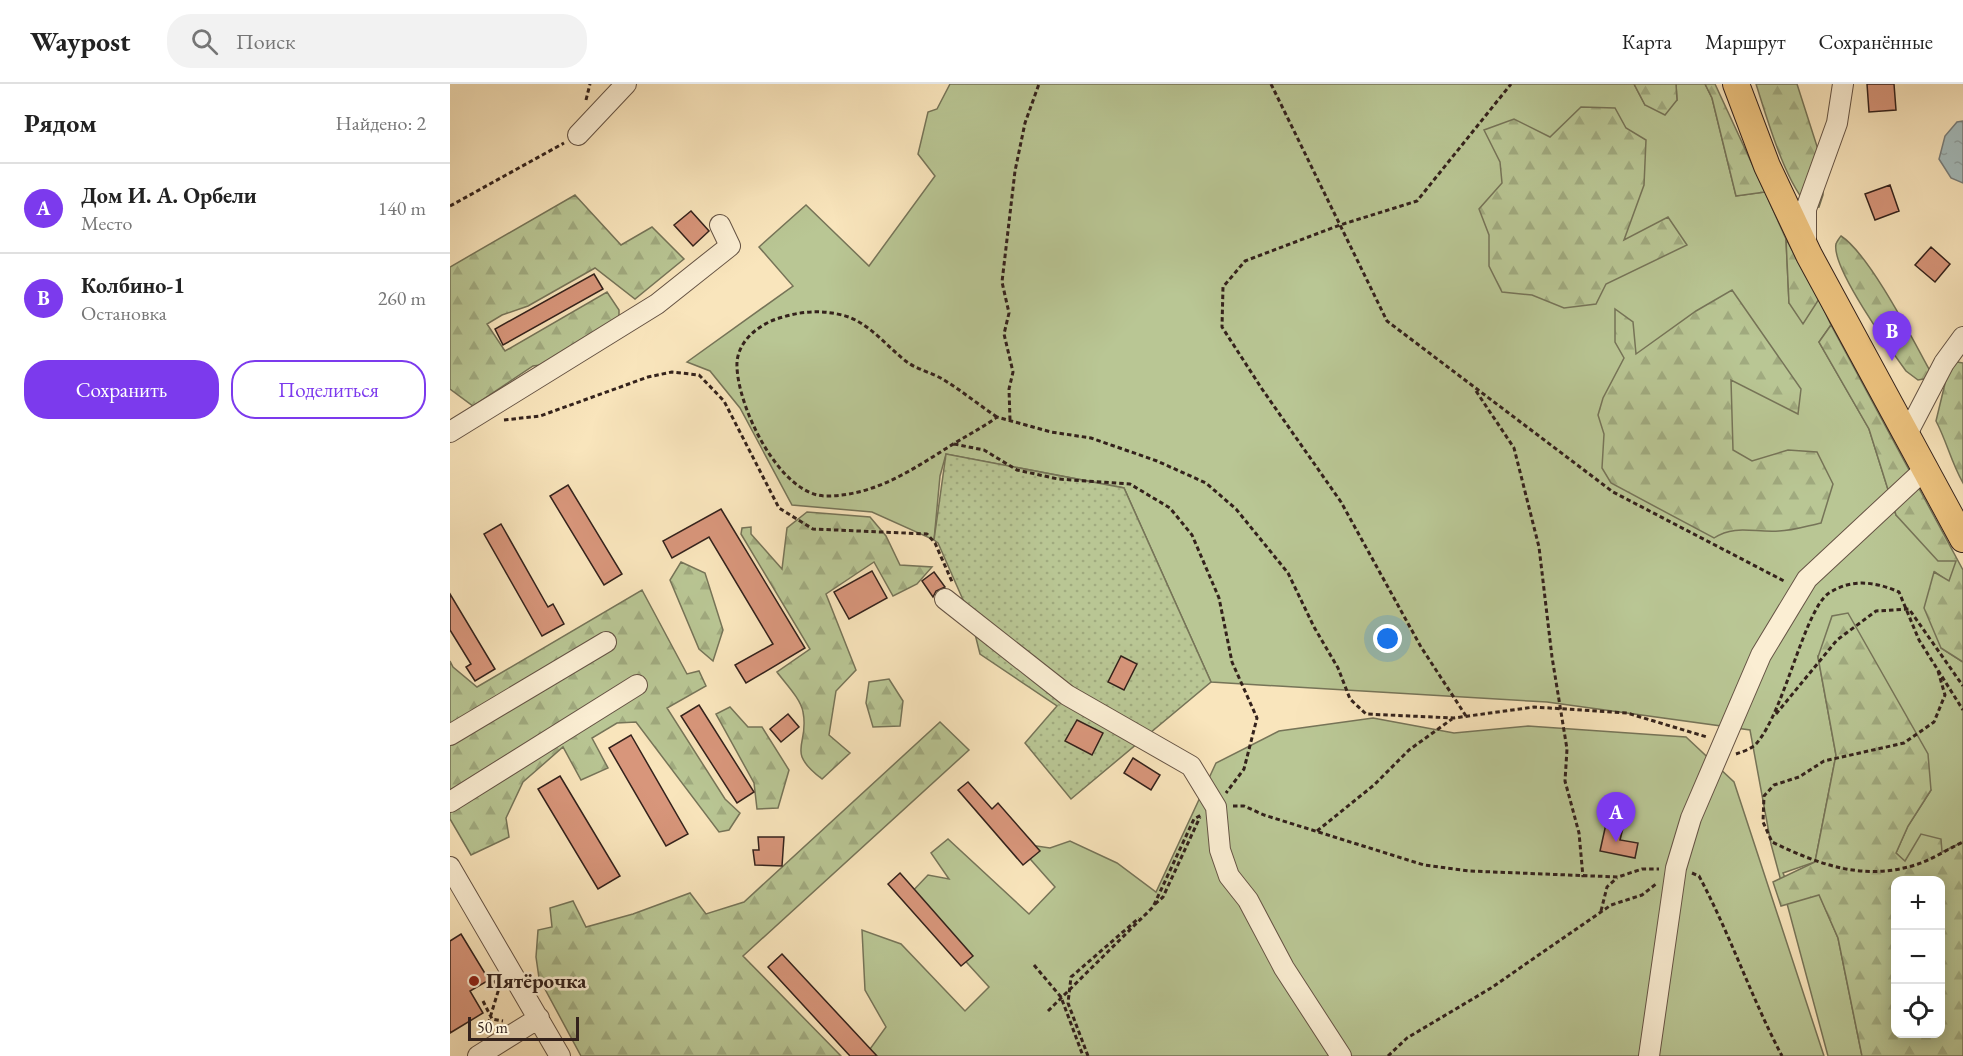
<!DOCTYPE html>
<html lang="ru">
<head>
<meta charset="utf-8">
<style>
	:root { --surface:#fff; --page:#f2f2f2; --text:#222; --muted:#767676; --line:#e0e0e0; --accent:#7c3aed }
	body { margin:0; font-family:"EB Garamond",serif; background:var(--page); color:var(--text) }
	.controls { position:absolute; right:18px; bottom:18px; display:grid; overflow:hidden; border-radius:12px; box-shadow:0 3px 15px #0003 }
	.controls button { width:54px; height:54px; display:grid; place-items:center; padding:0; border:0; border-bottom:2px solid var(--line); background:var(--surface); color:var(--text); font:30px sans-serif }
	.scale { position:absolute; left:18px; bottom:15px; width:111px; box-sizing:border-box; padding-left:6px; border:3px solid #34221c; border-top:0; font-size:16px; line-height:21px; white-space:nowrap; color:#34221c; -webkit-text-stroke:4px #fbeed3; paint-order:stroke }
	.you { position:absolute; left:938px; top:555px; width:21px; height:21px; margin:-15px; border:4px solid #fff; border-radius:50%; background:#1a73e8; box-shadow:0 0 0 9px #1a73e833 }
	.badge { display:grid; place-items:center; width:39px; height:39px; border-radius:50%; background:var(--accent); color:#fff; font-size:20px; font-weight:700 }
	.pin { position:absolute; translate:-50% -50px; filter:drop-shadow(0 2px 3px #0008) }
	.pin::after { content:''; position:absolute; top:32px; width:21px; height:18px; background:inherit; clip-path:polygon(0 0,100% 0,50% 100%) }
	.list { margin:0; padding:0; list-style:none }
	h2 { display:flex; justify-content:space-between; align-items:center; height:78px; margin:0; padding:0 24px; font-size:26px }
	h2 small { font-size:20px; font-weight:400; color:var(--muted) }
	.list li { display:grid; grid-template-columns:39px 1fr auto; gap:18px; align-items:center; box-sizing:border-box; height:90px; padding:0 24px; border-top:2px solid var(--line) }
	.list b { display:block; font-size:22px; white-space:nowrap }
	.list p { margin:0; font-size:20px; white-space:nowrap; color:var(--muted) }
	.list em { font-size:20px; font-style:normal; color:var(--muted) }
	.actions { display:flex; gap:12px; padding:18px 24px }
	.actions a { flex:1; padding:14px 0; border:2px solid var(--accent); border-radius:24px; text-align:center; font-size:21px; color:var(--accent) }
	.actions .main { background:var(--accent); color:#fff }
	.icon { flex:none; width:33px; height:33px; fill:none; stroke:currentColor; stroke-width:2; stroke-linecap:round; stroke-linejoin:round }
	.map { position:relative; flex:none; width:1513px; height:972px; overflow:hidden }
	header { display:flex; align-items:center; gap:36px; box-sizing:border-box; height:84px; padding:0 30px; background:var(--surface); border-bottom:2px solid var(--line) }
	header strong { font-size:28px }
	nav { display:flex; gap:33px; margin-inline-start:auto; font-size:21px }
	.search { width:420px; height:54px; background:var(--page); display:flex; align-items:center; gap:15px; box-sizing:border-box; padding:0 21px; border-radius:24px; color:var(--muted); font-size:22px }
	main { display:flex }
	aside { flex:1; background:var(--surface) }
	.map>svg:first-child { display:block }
	.green { fill:#b9c694; stroke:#767458; stroke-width:1.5 }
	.forest { fill:url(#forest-firs); stroke:#767458; stroke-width:1.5; fill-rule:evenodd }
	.garden { fill:url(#garden-dots); stroke:#767458; stroke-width:1.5 }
	.water { fill:url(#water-ripples); stroke:#777e7d; stroke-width:1.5 }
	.building { fill:#d8967b; stroke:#34221c; stroke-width:1.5 }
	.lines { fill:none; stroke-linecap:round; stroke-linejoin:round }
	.minor-casing { stroke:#655344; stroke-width:22 }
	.major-casing { stroke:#34221c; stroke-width:28 }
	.path { stroke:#34221c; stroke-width:3; stroke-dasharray:4.5 3; stroke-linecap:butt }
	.minor { stroke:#fbeed3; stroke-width:20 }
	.major { stroke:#ecc27e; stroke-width:26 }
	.poi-dot { fill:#8f2418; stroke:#fbeed3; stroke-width:2 }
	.labels { text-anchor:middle; stroke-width:5; stroke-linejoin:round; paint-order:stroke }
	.poi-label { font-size:21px; font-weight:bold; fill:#34221c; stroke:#fbeed3; text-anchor:start }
</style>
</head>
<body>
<header>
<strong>Waypost</strong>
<div class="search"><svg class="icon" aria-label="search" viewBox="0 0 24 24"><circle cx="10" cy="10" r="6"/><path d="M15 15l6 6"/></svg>Поиск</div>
<nav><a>Карта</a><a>Маршрут</a><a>Сохранённые</a></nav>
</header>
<main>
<aside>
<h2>Рядом<small>Найдено: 2</small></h2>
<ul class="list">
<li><span class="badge">A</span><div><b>Дом И. А. Орбели</b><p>Место</p></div><em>140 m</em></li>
<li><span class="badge">B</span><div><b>Колбино-1</b><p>Остановка</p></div><em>260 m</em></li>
</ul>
<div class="actions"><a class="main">Сохранить</a><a>Поделиться</a></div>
</aside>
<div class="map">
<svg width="1513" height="972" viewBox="0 0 1513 972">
	<defs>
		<pattern id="forest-firs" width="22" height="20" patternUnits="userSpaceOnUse" patternTransform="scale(1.5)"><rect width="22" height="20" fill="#b9c694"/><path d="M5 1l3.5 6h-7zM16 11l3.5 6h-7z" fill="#a0aa7f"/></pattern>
		<pattern id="garden-dots" width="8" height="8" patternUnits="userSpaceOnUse" patternTransform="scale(1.5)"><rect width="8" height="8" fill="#b9c694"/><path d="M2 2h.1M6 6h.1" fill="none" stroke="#a0aa7f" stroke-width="1.8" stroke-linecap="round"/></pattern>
		<pattern id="water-ripples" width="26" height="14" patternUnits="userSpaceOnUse" patternTransform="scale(1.5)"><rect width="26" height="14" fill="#a4bcbd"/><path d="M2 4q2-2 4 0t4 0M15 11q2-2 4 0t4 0" fill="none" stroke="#8ea1a2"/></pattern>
	</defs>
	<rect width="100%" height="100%" fill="#f9e5bc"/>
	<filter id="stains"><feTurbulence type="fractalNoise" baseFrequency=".00333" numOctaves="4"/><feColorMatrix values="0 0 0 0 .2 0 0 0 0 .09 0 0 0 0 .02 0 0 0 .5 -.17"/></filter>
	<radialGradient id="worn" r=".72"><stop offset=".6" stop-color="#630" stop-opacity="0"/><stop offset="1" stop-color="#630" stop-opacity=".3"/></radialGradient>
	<path class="green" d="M500,0H1184L1195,21L1227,16L1226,0H1255L1262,14L1286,112L1315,108L1336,155L1339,219L1369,215L1381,241L1369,258L1419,345L1446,431L1507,477L1499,498L1485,488L1491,564L1513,578V758L1492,768L1454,777L1446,769L1458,742L1481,706L1368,573L1386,671L1365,778L1333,789L1344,815L1369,810L1388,854L1412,972H1378L1321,760L1300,646L1097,618L761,598L674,404L496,370L490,392L484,456L422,428L342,421L290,324L260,287L237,278L343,202L309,163L356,121L419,182L485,92L468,70L478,28L487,25Z
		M923,634L1004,649L1078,642L1236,653L1284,698L1374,972H415L436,943L415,906L412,846L451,860L515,927L539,903L457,813L478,791L499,795L481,769L498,755L579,830L605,803L566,759L600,764L620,757L667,779L706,808L766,679L829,647Z"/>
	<path class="forest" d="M1184,0H1226L1227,16L1215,31L1195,21Z
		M1255,0H1265L1315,108L1286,112L1262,14Z
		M1306,0H1347L1373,81V111L1369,123L1360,124C1335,99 1317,34 1306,0Z
		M1131,23L1165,24L1176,44L1196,56L1194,101L1174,156L1218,133L1237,161L1156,200L1146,220L1114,224L1082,211L1052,208L1039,182V151L1029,125L1052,99L1050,78L1034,46L1064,35L1100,53Z
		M125,111L171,161L202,143L234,175L185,215L145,184L78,222L52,231L37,240L55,267L157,208L169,226V234L129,276L83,282L23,322L0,305V183Z
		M1391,152C1419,170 1461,252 1479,285V294L1468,296L1456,287C1440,265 1381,183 1386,160C1386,159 1390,153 1391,152Z
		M1336,155L1369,215L1353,240L1339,219Z
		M1282,206L1351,305L1348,330L1281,296L1283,366L1302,377L1338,366L1367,368L1383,400L1371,439C1357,442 1342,447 1329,447C1305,449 1285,440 1264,454L1161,399L1152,384L1154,350L1148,331L1153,314L1174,274L1165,258V225L1183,238L1186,270L1246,227Z
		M1381,241L1513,486V578L1491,564L1474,524L1484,488L1499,497L1506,477H1488L1446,431L1419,345L1369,258Z
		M1507,278L1513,279V399C1501,378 1497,358 1486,337L1498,287Z
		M357,428L420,433L436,452L450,481L482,483L467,500L443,512L424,478L376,510L406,586L386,607L379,651L400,669L372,695C334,666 360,662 353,628C351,615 335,599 327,588L360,565L291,450L292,444L301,443V450L332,485L337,444Z
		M231,478L255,489L273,546L263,577L249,565L220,496Z
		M192,506L237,590L249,587L256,602L217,624L275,715L290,729L279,746L269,748L186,638L167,639L142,654L158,684L131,696L113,663L73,698L56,734L59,753L21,771L0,735V577L3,583L27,603Z
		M1398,529L1478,670L1481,706L1458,742L1446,769L1455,777L1471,750L1491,755L1492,768L1513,758V972H1412L1388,854L1369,811L1331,822L1323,798L1365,778L1386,671L1368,573L1382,532ZM1490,796V950H1446V796Z
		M439,595L453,617L450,642L423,643L416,619L419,598Z
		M280,623L298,643H312L339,686L328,724L307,725L304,699L266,630Z
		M490,638L519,666L293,872L391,972H131L89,894L86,873L88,846L102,843L100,824L123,817L136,843L183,830L240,809L256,830L294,818Z"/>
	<path class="garden" d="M496,370L674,404L761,598L621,715L575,659L607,622L530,570L521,534L488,459L484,456Z"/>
	<path class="water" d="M1513,37V99L1501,94L1489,75L1495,52L1507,38Z"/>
	<path class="building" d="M1417,0H1444L1446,26L1419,28Z
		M1440,101L1449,127L1425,136L1415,110Z
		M241,127L259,147L243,162L224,141Z
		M1481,163L1500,180L1485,198L1465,181Z
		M144,190L153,205L53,261L45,245Z
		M118,401L172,490L154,501L100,412Z
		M271,425L355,564L296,599L285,581L323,560L259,453L222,474L213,457Z
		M51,440L98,523L103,520L114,540L92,552L34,450Z
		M422,487L437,514L399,535L384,508Z
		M484,488L495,503L486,507L483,513L472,497Z
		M0,510L45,585L25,597L16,583L21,580L0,546Z
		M671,572L687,580L674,606L658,598Z
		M249,621L304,708L287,719L231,632Z
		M338,630L349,643L331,658L320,645Z
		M627,636L653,649L642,671L615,657Z
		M181,651L238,750L216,762L159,664Z
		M683,674L710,691L701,706L674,689Z
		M110,692L170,792L148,805L88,705Z
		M518,698L542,725L548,719L590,767L573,781L508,706Z
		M1156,740L1173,744L1170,756L1188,759L1185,774L1150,767Z
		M308,753H334L332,782L305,781L303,766H309Z
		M450,789L523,872L511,882L438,800Z
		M11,850L39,896L20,907L33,929L0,949V857Z
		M332,870L427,972H400L318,883Z"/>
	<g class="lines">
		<defs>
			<path id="minor" d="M128,51L176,0
				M1356,159V125L1387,39L1393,0
				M0,348L207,220L280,162L270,141
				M1457,350L1494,279L1513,253
				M495,515L617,611L741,682L766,723L770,766L779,792L798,816L834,884L891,972
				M0,651L156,558
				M0,718L187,601
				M0,783L110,972
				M28,972L89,934
				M1199,972L1226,784L1241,734L1311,571L1357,495L1474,386"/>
			<path id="major" d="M1286,0L1317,82L1359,171L1513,455"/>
		</defs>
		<use href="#minor" class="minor-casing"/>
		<use href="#major" class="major-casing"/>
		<path class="path" d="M821,0L937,237L1163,408L1336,498
			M136,16L140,0
			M0,122L114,59
			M1026,307L1064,364L1089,463L1102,573L1117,665L1115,697L1129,749L1133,793
			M547,333C529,321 512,307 494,296C483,289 468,286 457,278C437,263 418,237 392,231C371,226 353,227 333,233C313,238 289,254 287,278C285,318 329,412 376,412C424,412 462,386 500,362C516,352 532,344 547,333L601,348L641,354L707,377L756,399L786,425L838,489L864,543L888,584L900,615L916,630L1004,634L1084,623L1177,629L1257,653
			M54,336L90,332L198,293L222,288L249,291L274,317L329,424L363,445L477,450L485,459L503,500
			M560,336L559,305L563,288L554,250L559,229L552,198L565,87L575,39L589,0
			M504,360L534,366L567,386L608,395L680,400L720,424L742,451L769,514L782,578L807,634L794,685L776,709
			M1488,587L1495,611L1484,638L1454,659L1374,677L1349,693L1324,701L1314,712L1313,738L1322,758C1370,781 1415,798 1468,780C1483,775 1498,765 1513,758
			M1326,630L1387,556L1426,527L1459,525L1513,602
			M1016,632L971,563L891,418L812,305L772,243L773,203L795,177L890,141L967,117L1061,0
			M1286,670C1292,668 1301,665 1306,660C1335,627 1354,526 1379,509C1402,494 1426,498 1449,508L1469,556L1513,626
			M783,722H794L814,731L974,781L1019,787L1168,793L1192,785H1209
			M867,747L924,701L959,666L1002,635
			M1242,789L1249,792C1280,850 1301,913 1332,972
			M705,820L713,813L750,733
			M1151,827L1157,803L1167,794
			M584,881L611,913L633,972
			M37,902L48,896
			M33,917L42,935L53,937
			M598,927L703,823L744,735L751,731
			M36,947L50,901
			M638,972L618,919L621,893L689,834
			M938,972L957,954L1041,904L1161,821L1192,811L1206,800"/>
		<use href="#minor" class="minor"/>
		<use href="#major" class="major"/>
	</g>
	<circle class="poi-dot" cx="24" cy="897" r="6"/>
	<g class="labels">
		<g class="poi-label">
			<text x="36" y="904">Пятёрочка</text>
		</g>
	</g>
	<rect width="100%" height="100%" filter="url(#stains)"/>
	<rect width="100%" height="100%" fill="url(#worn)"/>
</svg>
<div class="controls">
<button>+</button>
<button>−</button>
<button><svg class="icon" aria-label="locate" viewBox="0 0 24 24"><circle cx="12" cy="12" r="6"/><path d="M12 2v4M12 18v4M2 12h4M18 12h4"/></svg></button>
</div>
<div class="scale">50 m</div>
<div class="you"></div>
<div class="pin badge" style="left:1166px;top:758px">A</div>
<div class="pin badge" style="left:1442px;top:277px">B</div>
</div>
</main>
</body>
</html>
